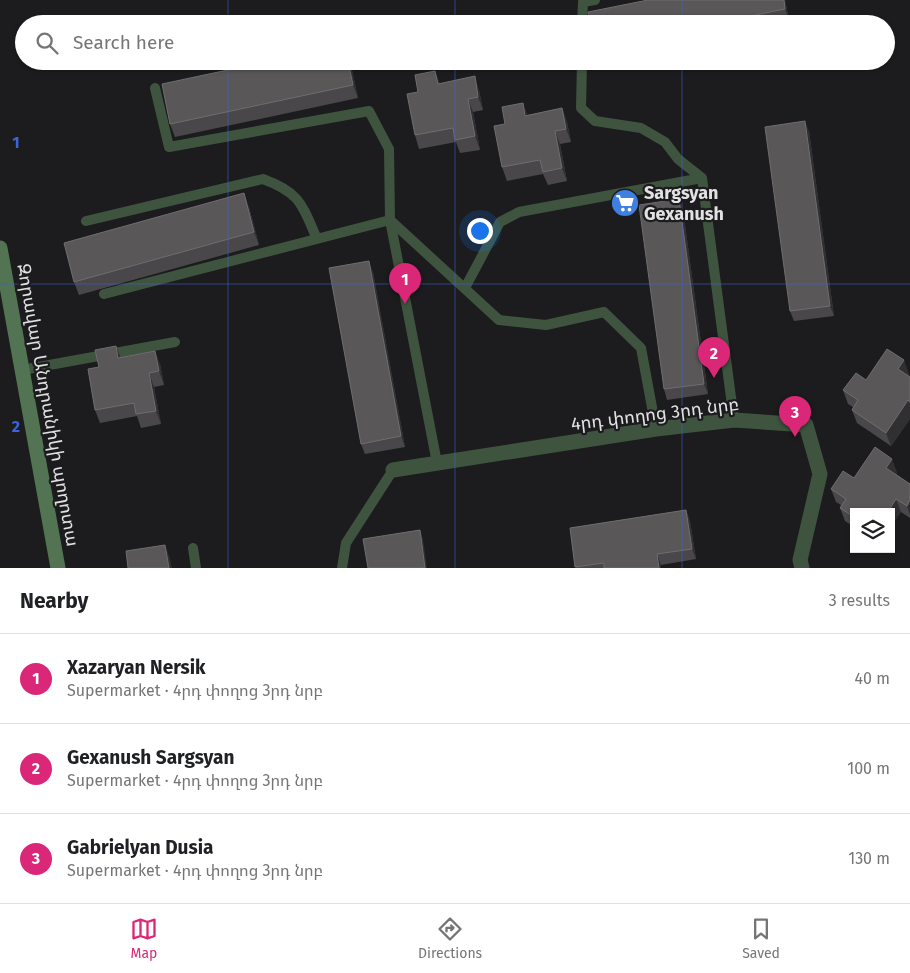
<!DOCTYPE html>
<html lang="en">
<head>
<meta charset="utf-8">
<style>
	:root { --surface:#fff; --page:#f2f2f2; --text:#202124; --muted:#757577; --line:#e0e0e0; --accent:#db2777 }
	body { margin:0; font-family:"Fira Sans","Noto Sans Armenian",sans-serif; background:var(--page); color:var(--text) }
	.controls { position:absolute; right:15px; bottom:15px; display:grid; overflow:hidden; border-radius:0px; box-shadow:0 1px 4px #0004 }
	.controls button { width:45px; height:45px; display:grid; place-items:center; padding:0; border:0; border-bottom:1px solid var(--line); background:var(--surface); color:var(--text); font:25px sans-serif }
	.you { position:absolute; left:479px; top:230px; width:18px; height:18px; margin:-12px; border:4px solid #fff; border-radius:50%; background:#1a73e8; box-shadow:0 0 0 8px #1a73e833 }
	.badge { display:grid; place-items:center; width:32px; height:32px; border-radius:50%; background:var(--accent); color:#fff; font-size:16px; font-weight:700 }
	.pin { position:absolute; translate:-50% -41px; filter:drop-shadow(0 1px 2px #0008) }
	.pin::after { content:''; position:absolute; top:26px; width:18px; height:15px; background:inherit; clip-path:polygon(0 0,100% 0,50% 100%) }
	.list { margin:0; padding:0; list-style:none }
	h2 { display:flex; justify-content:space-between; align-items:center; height:65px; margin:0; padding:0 20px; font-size:21px }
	h2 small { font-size:16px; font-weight:400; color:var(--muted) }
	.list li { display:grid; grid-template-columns:32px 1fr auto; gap:15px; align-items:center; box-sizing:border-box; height:90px; padding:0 20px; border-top:1px solid var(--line) }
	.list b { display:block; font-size:19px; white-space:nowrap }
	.list p { margin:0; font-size:16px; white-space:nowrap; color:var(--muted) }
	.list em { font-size:16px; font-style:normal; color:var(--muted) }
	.icon { flex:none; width:28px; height:28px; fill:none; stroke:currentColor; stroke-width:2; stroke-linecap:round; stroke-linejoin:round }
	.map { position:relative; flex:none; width:910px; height:568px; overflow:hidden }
	.search { position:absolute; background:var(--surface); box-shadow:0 1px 4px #0004; left:15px; right:15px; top:15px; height:55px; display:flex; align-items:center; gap:12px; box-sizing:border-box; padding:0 18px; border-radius:28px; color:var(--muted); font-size:19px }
	.sheet { height:335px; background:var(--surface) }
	nav { display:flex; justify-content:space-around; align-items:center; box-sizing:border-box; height:70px; border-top:1px solid var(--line); background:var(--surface); font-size:14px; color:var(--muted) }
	nav a { display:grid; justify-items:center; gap:2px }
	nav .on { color:var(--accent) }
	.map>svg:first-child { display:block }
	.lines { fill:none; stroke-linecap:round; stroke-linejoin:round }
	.lane { stroke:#3f543f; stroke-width:10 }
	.street { stroke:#3f543f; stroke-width:15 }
	.secondary { stroke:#527452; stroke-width:15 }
	.wall { fill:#494749 }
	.shaded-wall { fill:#302f31 }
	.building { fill:#5a5759; stroke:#6f6d6f }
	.grid { fill:none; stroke:#3b64da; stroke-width:1; stroke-opacity:0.55 }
	.labels { text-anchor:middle; stroke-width:4.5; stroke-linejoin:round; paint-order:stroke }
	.poi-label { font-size:18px; font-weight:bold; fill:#e2e2e4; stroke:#1c1c1e; text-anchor:start }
	.street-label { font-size:18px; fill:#e2e2e4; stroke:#1c1c1e }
	.grid-label { font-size:16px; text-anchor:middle; font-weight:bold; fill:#3b64da; stroke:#1c1c1e; stroke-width:4.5; stroke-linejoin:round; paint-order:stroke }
</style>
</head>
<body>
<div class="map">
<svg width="910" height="568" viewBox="0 0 910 568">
	<rect width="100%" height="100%" fill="#1c1c1e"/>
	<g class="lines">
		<path class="lane" d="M582,24L583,2L595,0
			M582,61L581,108L595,121L641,128L665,142L678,159L702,178L734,420
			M155,88L169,147L369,111L389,149L390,220L499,320L546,325L604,312L641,348L656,429
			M86,221L263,179C301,193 302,205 317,239
			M465,288L500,222L519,212L702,178
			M104,294L390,220L437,463
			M22,370L175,342
			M193,548L196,568
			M342,568L346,543L393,470"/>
		<path class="street" d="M393,470L656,429L734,420L806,425L820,474L800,560L802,568"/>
		<path class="secondary" d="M0,248L58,568"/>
	</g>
	<path class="wall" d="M648,0H785L789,20L768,24H590Z
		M270,61H350L358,98L175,137L170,124Z
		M440,83L479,90L483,110L473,112L480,150L460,153L456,142L419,149L415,135L418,92Z
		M562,108L567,122L571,142L560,144L567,181L548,185L543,174L507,181L502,167L505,124L527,115Z
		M809,131L834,316L794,321L790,311Z
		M249,207L259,245L79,295L74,282Z
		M683,210L708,394L667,400L664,389Z
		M373,272L405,447L365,454L361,444Z
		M116,346L121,358L160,364L164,385L154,387L161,424L141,428L137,416L100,423L95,410L99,367Z
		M909,374L908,376L910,377V419L891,446L857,423L852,410L853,407L848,404L843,390L866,380Z
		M897,472L896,474L910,484V518L901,512H854V527L845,521L840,508L841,505L836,502L831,489L854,478Z
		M686,510L690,521L696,559L661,565V568H576L570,528Z"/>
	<path class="shaded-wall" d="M784,0H785L789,20L785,9Z
		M348,61H350L358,98L353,85Z
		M435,71L440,84H438Z
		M475,76L479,90L483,110L478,97Z
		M468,99L473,112L480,150L475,136Z
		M523,103L528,116H525Z
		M562,108L567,122L571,142L566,129Z
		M805,121L809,131L834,316L830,306Z
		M555,131L560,144L567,181L562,168Z
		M244,193L249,207L259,245L254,232Z
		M679,199L683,210L708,394L704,384Z
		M369,261L373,272L405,447L401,436Z
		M116,346L121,359L118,358Z
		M155,351L160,364L164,385L159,371Z
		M904,360L909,374L903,383L898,369Z
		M149,373L154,387L161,424L156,411Z
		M908,400L910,405V419L891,446L886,433Z
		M892,459L897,472L891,481L886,468Z
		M896,499L901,512L891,527V512H888Z
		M910,500V515L907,506Z
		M686,510L690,521L696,559L692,549Z
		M420,530L423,539L427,568H425Z
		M165,545L170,559L172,568H169Z
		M657,554L661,565V568H659Z"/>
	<path class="building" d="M648,0H784L785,9L711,24H590L588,12Z
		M270,61H348L353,85L170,124L162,84Z
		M435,71L438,84L475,76L478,97L468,99L475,136L455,140L453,128L415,135L407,94L418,92L415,75Z
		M523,103L525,116L562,108L566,129L555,131L562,168L543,172L540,160L502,167L494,126L505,124L502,107Z
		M805,121L830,306L790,311L765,127Z
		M244,193L254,232L74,282L64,243Z
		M679,199L704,384L664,389L639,205Z
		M369,261L401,436L361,444L329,268Z
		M116,346L118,358L155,351L159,371L149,373L156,411L136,414L134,403L95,410L88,369L99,367L95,350Z
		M887,349L904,360L898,369L910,377V402L908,400L886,433L852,410L858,400L843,390L856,373L866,380Z
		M875,447L892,459L886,468L910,484V500L907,506L896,499L888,512H854V517L840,508L846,499L831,489L843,471L854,478Z
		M686,510L692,549L657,554L659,568H604V563L575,567L570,528Z
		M420,530L425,568H368L363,539Z
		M165,545L169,568H128L126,551Z"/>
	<path class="grid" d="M228,0V24M455,0V24M682,0V24M228,61V568M455,61V568M682,61V568M0,284H910"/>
	<defs>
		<symbol id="supermarket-disc" viewBox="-11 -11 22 22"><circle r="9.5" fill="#3f7fe0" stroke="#1c1c1e"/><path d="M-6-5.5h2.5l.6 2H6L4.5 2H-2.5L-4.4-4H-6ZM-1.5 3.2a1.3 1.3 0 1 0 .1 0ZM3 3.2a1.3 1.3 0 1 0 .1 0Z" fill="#fff"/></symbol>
	</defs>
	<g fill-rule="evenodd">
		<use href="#supermarket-disc" x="609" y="187" width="32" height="32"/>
	</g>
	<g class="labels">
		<g class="poi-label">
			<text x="644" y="199">Sargsyan<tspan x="644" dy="21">Gexanush</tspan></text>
		</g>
		<g class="street-label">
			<text transform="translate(48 405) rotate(80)" y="6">Զորավար Անդրանիկի պողոտա</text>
			<text transform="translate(655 414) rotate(-7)" y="6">4րդ փողոց 3րդ նրբ</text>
		</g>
	</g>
	<g class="grid-label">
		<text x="16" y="148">1</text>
		<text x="16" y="432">2</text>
	</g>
</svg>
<div class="controls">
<button><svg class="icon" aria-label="layers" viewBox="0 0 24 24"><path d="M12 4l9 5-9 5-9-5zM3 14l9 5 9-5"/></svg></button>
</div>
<div class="you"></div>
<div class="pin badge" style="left:405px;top:304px">1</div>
<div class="pin badge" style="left:714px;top:378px">2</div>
<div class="pin badge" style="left:795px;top:437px">3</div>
<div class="search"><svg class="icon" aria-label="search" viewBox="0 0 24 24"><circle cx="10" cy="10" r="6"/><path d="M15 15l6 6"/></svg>Search here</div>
</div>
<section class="sheet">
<h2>Nearby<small>3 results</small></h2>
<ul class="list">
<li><span class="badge">1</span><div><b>Xazaryan Nersik</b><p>Supermarket · 4րդ փողոց 3րդ նրբ</p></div><em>40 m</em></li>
<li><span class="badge">2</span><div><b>Gexanush Sargsyan</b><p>Supermarket · 4րդ փողոց 3րդ նրբ</p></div><em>100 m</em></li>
<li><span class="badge">3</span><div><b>Gabrielyan Dusia</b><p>Supermarket · 4րդ փողոց 3րդ նրբ</p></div><em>130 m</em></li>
</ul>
</section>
<nav>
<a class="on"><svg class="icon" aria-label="map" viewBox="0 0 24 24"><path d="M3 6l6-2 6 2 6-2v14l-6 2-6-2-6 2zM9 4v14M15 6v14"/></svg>Map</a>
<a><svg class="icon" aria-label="directions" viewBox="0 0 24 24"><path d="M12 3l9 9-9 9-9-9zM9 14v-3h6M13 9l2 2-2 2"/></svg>Directions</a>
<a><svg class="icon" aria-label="saved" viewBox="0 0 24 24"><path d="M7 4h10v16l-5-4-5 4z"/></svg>Saved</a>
</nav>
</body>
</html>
